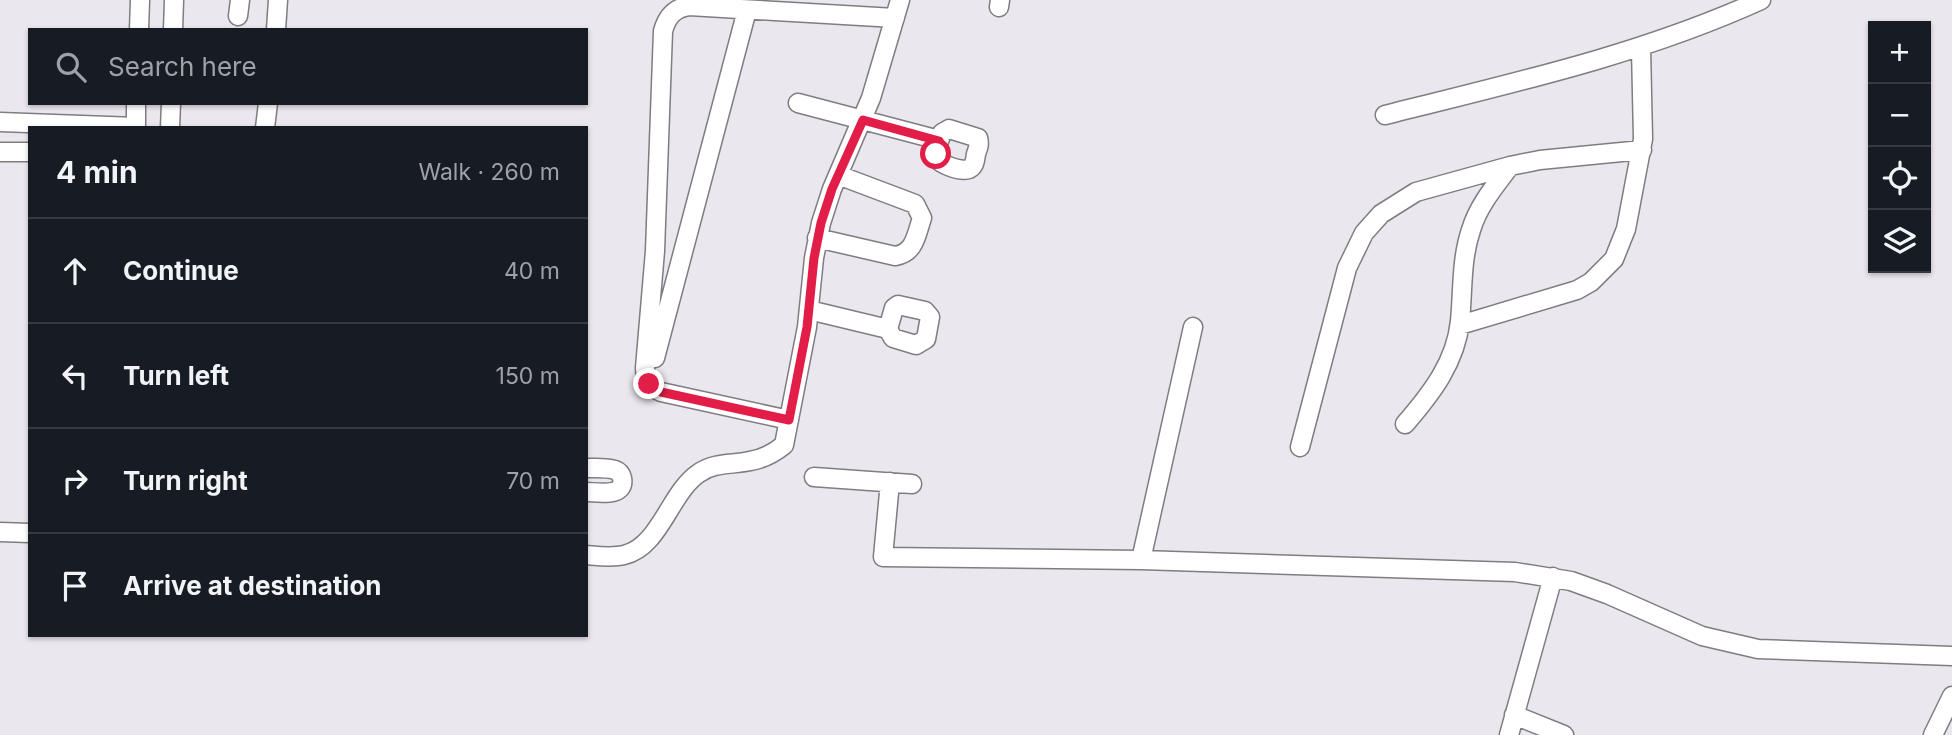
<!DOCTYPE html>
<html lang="en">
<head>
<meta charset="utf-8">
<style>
	:root { --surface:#171b24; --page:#20242c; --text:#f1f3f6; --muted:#9ea1a6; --line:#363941 }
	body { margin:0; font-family:Inter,sans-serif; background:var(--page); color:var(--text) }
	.controls { position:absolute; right:21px; top:21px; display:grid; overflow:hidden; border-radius:0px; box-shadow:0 2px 5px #0004 }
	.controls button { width:63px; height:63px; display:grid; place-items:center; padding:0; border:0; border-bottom:2px solid var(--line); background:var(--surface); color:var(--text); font:35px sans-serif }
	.stop { position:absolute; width:21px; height:21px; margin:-16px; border:5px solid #e11d48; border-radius:50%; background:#fff }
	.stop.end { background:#e11d48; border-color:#fff; box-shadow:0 2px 7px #0008 }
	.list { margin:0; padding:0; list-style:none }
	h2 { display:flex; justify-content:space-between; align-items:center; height:91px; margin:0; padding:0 28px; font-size:30px }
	h2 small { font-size:23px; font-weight:400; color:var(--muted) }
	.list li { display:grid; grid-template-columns:46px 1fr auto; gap:21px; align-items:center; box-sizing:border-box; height:105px; padding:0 28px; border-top:2px solid var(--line) }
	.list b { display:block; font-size:26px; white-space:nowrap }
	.list em { font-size:23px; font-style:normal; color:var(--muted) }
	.icon { flex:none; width:38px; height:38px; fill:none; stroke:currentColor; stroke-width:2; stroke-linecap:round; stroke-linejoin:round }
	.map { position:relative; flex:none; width:1952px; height:735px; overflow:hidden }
	.search { position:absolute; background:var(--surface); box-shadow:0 2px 5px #0004; left:28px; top:28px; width:560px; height:77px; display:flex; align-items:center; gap:18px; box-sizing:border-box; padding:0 24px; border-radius:0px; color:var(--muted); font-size:26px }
	.panel { position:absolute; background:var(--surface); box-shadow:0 2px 5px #0004; left:28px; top:126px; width:560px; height:511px; border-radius:0px }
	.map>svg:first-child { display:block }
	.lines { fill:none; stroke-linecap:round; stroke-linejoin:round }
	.minor-casing { stroke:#7f7c82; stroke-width:21 }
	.minor { stroke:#fff; stroke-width:18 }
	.route { stroke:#e11d48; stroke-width:9 }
</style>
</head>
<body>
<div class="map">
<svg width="1952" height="735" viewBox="0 0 1952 735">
	<rect width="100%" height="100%" fill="#ebe7ee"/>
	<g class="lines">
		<defs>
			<path id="minor" d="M999,7L1000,0
				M238,16L240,0
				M139,30L140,0
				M173,30L174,0
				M276,30L278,0
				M798,103L939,140
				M1385,115C1512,83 1640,55 1761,0
				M0,122L136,127
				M136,128V103
				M170,128L171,103
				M265,128L268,103
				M949,129L978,138C980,145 978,148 976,154C975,160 975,166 969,169C961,172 936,164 936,155C936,148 940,139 942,133Z
				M0,152H30
				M817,238L895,256C915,253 916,235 922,218L915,204L838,175
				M809,310L888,329L893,338L916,345L926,339L930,317L925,311L898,305L894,308L888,329
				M1460,325L1577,290L1591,282L1614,259L1626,229L1643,139L1641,48
				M655,358L747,10
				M789,420L661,392C650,387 645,380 645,368L655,251L663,31C667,17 674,8 689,6L895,18
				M1405,424C1431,394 1456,362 1460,321C1463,291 1461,259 1471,230C1478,206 1495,186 1510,166
				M1300,447L1347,268L1364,233L1381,214L1416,192L1510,166L1540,160L1642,150
				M586,468C595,468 607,467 615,470C618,471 621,474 622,478C626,498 597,492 586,492
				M814,477L912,484
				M890,482L883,557L1141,560L1515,572L1571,581L1607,594L1702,636L1758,649L1952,656
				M0,532L30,533
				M586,555C598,556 612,558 624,555C660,547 670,492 699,473C715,462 732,465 750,461C763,459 774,453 784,445L807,327L814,258L821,223L832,189L871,98L900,0
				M1141,560L1193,327
				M1514,715L1564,735
				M1509,735L1553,577
				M1933,735L1952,696"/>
		</defs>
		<use href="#minor" class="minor-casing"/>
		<use href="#minor" class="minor"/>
	</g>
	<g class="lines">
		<path class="route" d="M649,384L661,392L789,420L807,327L814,258L821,223L832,189L863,120L939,141L936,154"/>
	</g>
</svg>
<div class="controls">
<button>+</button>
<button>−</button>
<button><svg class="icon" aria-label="locate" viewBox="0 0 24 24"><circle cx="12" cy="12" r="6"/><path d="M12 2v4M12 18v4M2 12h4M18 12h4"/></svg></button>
<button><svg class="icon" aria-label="layers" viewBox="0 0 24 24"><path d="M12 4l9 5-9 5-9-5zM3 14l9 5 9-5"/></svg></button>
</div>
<div class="stop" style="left:936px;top:154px"></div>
<div class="stop end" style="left:649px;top:384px"></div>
<div class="search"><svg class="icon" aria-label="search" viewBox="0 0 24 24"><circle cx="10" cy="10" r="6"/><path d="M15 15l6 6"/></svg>Search here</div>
<section class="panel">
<h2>4 min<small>Walk · 260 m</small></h2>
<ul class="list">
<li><svg class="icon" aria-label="ahead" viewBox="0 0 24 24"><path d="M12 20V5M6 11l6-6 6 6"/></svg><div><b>Continue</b></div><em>40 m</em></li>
<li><svg class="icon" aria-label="left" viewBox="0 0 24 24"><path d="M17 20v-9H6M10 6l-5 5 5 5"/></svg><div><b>Turn left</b></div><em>150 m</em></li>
<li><svg class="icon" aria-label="right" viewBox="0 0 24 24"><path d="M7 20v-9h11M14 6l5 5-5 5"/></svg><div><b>Turn right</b></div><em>70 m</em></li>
<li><svg class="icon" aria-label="arrive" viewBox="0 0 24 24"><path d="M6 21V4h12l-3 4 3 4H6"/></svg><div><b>Arrive at destination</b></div></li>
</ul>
</section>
</div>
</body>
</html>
